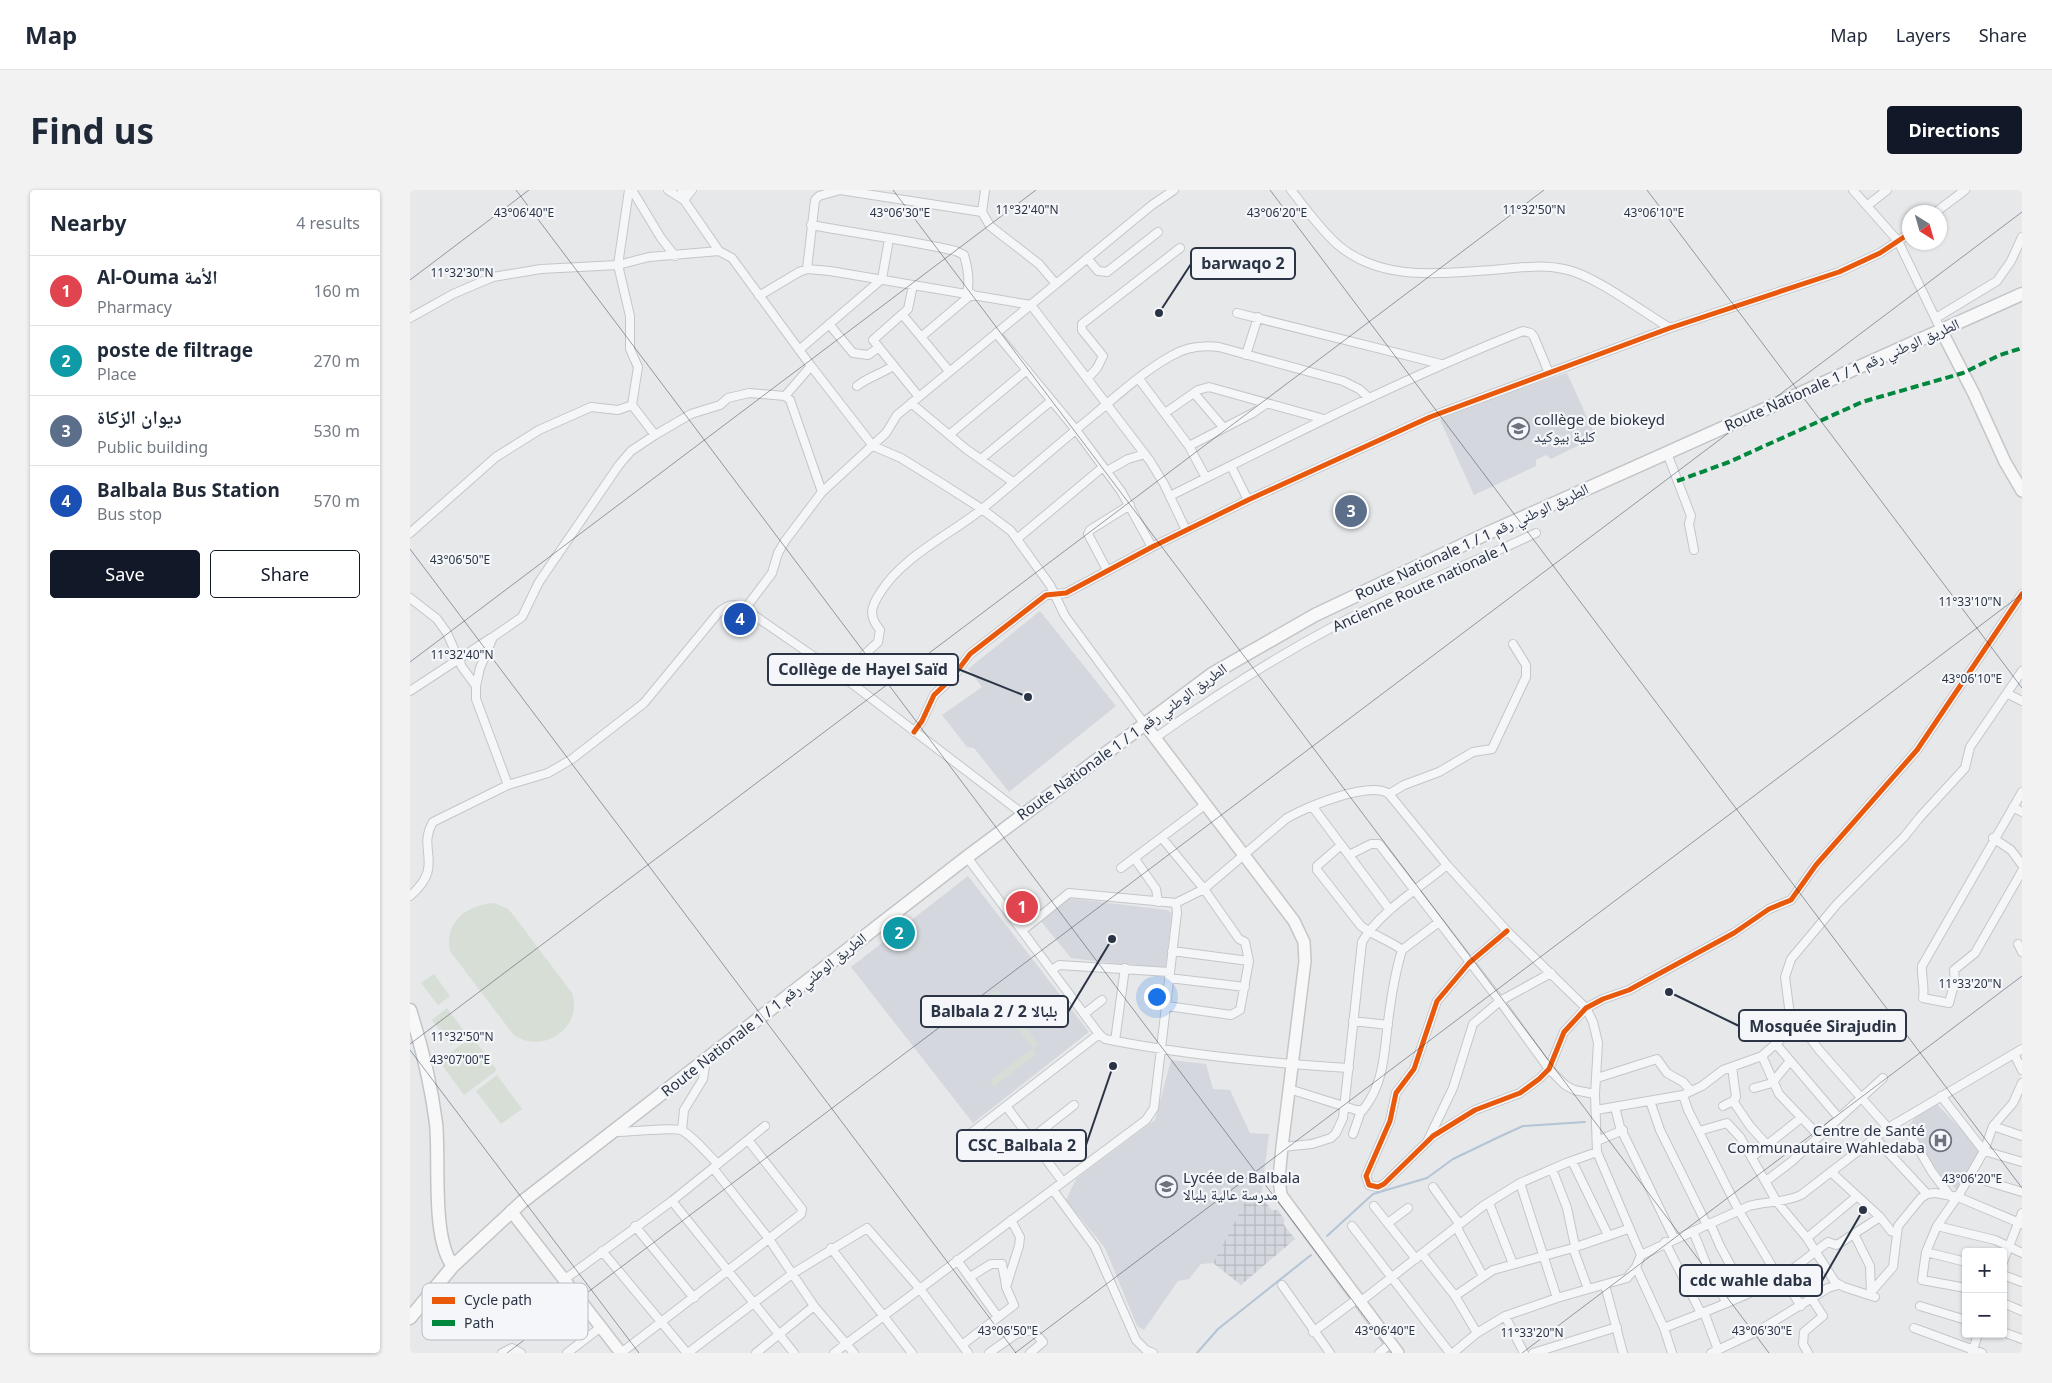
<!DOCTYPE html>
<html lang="en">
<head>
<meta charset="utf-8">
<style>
	:root { --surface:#fff; --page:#f2f2f3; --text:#1f2937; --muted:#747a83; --line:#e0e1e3; --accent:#111827 }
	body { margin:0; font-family:"Noto Sans","Noto Naskh Arabic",sans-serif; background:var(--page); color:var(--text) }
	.controls { position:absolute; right:15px; bottom:15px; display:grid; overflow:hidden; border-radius:5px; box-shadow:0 1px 4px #0004 }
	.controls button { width:45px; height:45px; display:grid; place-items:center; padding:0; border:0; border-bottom:1px solid var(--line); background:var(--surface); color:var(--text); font:25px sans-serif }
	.compass { position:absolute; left:1492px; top:15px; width:45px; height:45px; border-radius:50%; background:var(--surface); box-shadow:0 1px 4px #0004; rotate:143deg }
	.you { position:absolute; left:746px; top:806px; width:18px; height:18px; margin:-12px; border:4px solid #fff; border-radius:50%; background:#1a73e8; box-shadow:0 0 0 8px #1a73e833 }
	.badge { display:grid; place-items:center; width:32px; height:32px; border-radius:50%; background:var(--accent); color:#fff; font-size:16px; font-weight:700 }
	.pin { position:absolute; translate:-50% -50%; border:2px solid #fff; box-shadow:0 1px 5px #0006 }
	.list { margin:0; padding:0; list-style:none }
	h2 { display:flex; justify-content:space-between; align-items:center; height:65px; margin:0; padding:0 20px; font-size:21px }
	h2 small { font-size:16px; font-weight:400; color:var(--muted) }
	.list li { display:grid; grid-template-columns:32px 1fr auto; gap:15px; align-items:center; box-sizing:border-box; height:70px; padding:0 20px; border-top:1px solid var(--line) }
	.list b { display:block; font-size:19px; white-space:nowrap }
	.list p { margin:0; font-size:16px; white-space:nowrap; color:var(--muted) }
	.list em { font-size:16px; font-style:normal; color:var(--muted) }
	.actions { display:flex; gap:10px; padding:15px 20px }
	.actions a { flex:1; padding:11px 0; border:1px solid var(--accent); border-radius:5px; text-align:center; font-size:18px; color:var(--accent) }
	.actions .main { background:var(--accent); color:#fff }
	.map { position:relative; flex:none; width:1612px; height:1163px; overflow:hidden; border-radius:5px }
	header { display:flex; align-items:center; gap:30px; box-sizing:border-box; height:70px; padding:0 25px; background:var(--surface); border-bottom:1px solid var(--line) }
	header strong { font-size:24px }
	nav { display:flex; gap:28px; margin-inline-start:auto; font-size:18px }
	.intro { display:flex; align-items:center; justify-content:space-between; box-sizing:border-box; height:120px; padding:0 30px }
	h1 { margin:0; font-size:35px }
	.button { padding:12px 22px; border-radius:5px; background:var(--accent); color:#fff; font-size:18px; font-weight:700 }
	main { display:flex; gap:30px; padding:0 30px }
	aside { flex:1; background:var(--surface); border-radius:5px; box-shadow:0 1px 4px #0004 }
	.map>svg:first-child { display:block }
	.built { fill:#d4d7dd }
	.industrial { fill:url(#industrial-grid) }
	.green { fill:#d6ded6 }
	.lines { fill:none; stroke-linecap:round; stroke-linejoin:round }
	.stream { stroke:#b4c4d5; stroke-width:2 }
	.street-casing { stroke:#c4c6c8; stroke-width:10 }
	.secondary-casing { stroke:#c4c6c8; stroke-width:14 }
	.primary-casing { stroke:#c2c5c8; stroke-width:15 }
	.street { stroke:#f5f6f7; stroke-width:8 }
	.secondary { stroke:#f8f8f8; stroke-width:11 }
	.primary { stroke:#f8f8f8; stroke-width:12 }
	.quiet { stroke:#00873e; stroke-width:4; stroke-dasharray:8 4; stroke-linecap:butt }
	.cycleway-casing { stroke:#f4f6f9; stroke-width:8 }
	.cycleway { stroke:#e8590c; stroke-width:5 }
	.ticks { fill:none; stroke:#2b3445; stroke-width:1; stroke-opacity:0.45 }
	.labels { text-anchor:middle; stroke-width:4.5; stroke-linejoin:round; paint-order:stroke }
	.street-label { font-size:15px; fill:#2b3445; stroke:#f4f6f9 }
	.poi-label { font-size:15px; fill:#2b3445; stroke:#f4f6f9; text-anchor:start }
	.key { fill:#f4f6f9; stroke:#b8bcc3; stroke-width:1 }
	.key-label { font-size:14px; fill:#2b3445 }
	.ticks-label { font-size:12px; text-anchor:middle; fill:#2b3445; stroke:#f4f6f9; stroke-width:4.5; stroke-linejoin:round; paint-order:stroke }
	.leader { fill:none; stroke:#2b3445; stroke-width:2 }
	.callout-dot { fill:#2b3445; stroke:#f4f6f9; stroke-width:2 }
	.callout { fill:#f4f6f9; stroke:#2b3445; stroke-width:2 }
	.callout-label { font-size:16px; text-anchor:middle; font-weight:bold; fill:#2b3445 }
</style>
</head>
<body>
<header>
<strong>Map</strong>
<nav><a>Map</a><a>Layers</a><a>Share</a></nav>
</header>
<div class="intro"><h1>Find us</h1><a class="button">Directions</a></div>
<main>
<aside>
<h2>Nearby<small>4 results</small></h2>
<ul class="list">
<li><span class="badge" style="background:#e0444e">1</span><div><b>Al-Ouma الأمة</b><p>Pharmacy</p></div><em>160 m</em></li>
<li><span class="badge" style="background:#0f9aa8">2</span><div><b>poste de filtrage</b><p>Place</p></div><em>270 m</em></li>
<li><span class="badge" style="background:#5c6f8a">3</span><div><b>ديوان الزكاة</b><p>Public building</p></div><em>530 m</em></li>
<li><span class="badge" style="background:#1a4fb4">4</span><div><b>Balbala Bus Station</b><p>Bus stop</p></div><em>570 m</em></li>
</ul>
<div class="actions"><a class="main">Save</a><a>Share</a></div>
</aside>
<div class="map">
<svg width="1612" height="1163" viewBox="0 0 1612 1163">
	<defs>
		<pattern id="industrial-grid" width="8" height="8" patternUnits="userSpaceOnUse" patternTransform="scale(1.25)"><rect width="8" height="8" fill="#d4d7dd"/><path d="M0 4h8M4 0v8" fill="none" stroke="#b6b9bf"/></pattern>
	</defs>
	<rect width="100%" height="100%" fill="#e6e8ea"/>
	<path class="built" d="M1157,183L1186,247L1141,269L1136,265L1126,270V276L1064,305L1030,230L1043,220Z
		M630,421L706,516L599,602L564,558L557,557L532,525L572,497L558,479Z
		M558,686L679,842L563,933L441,777Z
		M658,708L757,720L762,723L755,780L661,768L630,730Z
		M761,870L796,874L803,899L820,900L840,943L859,944L851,1007L839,1006L803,1073L791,1074L779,1089L768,1091L734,1140L727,1136L695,1058L656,1010L666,989L745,930Z
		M1521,908L1570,959L1547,1000L1519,975L1495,940Z"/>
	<path class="industrial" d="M839,1005L851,1007L862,1020H868L874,1029V1035L885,1049L831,1095L803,1073Z"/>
	<path class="green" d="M84,713L98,719L104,726L162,803C174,838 131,866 103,844L40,761C34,732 57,715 84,713Z
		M24,784L40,806L28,815L11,793Z
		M587,800L628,854L623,858L580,805Z
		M37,818L56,844L41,855L22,830Z
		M62,847L87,880L54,905L29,871Z
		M623,858L627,864L584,897L580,891Z
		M87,885L112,919L91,934L66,901Z"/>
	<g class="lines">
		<path class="stream" d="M917,1046L963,1004L1017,988L1043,969L1091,946L1113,936L1175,932
			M787,1163L808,1139L901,1065"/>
		<defs>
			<path id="street" d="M219,0L208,75L220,126V159L228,177L222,215L245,245
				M222,0L251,48L265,66
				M258,0L274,10L309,61
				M272,0L274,10
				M575,0L572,22L580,36L629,74L646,94
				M881,0C896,19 910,39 928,55C972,92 1029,83 1082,80C1106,78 1130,74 1154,79C1185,85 1231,121 1260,138
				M1443,0L1488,51L1531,140
				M274,10L282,0
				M1458,15L1477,0
				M1526,22L1555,0
				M401,35C450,44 498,50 546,61L554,65C558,78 560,91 557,104
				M677,68L688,81L697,82L748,42
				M397,79L405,10L409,6L430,0L572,22
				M503,95L498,119L463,150L509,207
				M349,106L389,82L397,79L420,81L621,115L740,271L754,294L776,340
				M827,123L1031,174
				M492,124L511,147
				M0,128L43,104L83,87L131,79L208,75L239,67L309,61L322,68L401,176L463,256L491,268L536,296L572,319L601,341L640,395L655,426L733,532
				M1526,128L1587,91L1601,71L1612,47
				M419,134L443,163L458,165L468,158
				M586,143L666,240L711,301L742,357
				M389,160L472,89L479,49
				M836,165L848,127
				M539,181L511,147L562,104
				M678,188L687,178L693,166L672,140V134L770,58
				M729,189L779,256L796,288
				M447,196C458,187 471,184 483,176
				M784,203L813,237
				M375,206L401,176
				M501,213L556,259L603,292
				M755,223L788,200L799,197L914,229
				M539,245L617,180
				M779,256L843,223L856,214
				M1257,263L1281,326L1279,334L1284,360
				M571,269L641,211
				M821,276L838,310
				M697,281L718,269L735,264
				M412,302L476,243L487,225L742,15L764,0
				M760,306C876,248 992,189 1113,141L1121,143L1124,147L1139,183
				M0,343L86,267L129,240L181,217L208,220L222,215
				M607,349L693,277
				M697,380L678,344L680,340L720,315
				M0,408L27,429L37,443L52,477L66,496
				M432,486L468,452L470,440C459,427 460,418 470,403C493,366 538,346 572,319C610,288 647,255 685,224C709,204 734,181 761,166C776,157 792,155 809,157L933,191L949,199L958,207
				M0,501L81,448
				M1598,504L1612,511
				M504,542L512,531L524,505L542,488L560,464L636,405L656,403L742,357L838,310L1020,227L1260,138L1429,82L1470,63L1500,43
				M745,548C821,494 902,444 987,405C1033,384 1080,365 1126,343
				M98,595L66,509V496L70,478L83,447L112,427L129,392L209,275L221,261L245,245L281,224L310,215L318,208L339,203L375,206L380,210L412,302L375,351L368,363L362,383L335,419
				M1612,602L1512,776C1511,786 1515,796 1513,808L1539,813L1545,791L1544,780L1565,763L1612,681
				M979,604L994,595L1029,582L1063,562L1082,559L1116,487V475L1103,454
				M902,616L980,720
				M1603,617L1612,622
				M752,648L794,699L829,749L835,752L839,771L830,820L821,825L757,816
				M1583,648L1601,660L1612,675
				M930,656L907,676V680L951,736C964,746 979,750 992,760
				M939,665L961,654H969L1090,811L1139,879L1155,895L1164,900L1185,904
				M557,667L689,844L695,849C775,865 857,873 939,878
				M725,669L746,699L748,712
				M711,678L796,614
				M0,706C36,675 6,660 23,632L98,595L138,583L162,569L234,513L309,422C319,414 324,413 335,419L432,486L613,624
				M766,713L794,699L877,628C897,617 960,590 979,604L1037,675L1097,741L1176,818L1183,832L1188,853L1185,904L1187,962L1231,1065L1226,1077L1254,1138L1262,1163
				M1097,741L1059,773L1027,811L1004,879L986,903L980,931L956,986L959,995L968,997L974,994L1023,946L1065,920L1110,903L1129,889L1139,879L1154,842L1176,818L1193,809L1219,800L1324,743L1359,719L1381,710L1406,675L1507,560L1612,404
				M1608,754L1612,762
				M762,761L839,771
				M642,780L649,775L759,782
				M759,788L835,797
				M674,824L692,810
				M1380,825L1388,832L1410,861L1478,938
				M943,831L978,835
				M705,851L715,778
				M1366,854L1429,928
				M1604,864L1612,880
				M1352,866L1369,904L1409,946
				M1187,888L1247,869L1257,883L1273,892L1281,901
				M1344,898L1362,893L1380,871
				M879,899L946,920H953C974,894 974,864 978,832C981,808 985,783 992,760L1029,732
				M1273,905L1278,920L1329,1021L1369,1088
				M1531,906L1574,961L1612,972
				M1240,911L1250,940L1297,1035
				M1323,911L1340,936L1358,956
				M596,916L653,992
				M1313,916L1323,911L1326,907L1322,877
				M1205,917L1210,937L1264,1048
				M1186,920L1273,905L1292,896L1313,880L1352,866L1370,850L1380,825L1375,787L1381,769L1427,714L1494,647L1510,627L1555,578L1560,557L1612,481
				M1583,936L1612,946
				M272,940L274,920L293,889L296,870
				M1289,941L1317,933L1330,947L1367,1012L1397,1048L1425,1092L1434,1097L1465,1107
				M202,942C216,943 265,936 273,941C286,949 297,964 308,974
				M1499,943L1522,982L1540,1006
				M560,944L689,844
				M943,944L951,921
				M622,948L664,915
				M1465,948L1517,1004
				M1018,950L1043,898L1063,834L1090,811L1141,783
				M1187,951L1213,940
				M872,957L902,954L921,948L926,943L933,928L952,752C969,722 1011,697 1037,675
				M1342,967L1391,928
				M1162,971L1198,1045
				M303,978L359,1049L404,1116L444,1163
				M1142,979L1157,1018L1165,1056L1163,1058L1178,1099
				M1421,982L1470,1027L1481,1041L1486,1043
				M1559,986L1612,1002
				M1356,991L1381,972L1473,888
				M1110,993L1147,1108
				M1023,997L1048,1032L1047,1038L1073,1086
				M643,1000L685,1057L726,1150L736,1160L743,1163
				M262,1011L384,1163
				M1079,1013L1103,1074
				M964,1016L1006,1069
				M978,1033L998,1018
				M1300,1033L1310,1056L1336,1104
				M225,1036L284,1108
				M942,1036L1040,1163
				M1527,1036L1585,1050L1612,1063
				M1283,1041L1301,1086L1317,1113
				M1444,1044L1460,1076L1461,1103
				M1397,1048L1446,1007
				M1255,1052L1291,1123
				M421,1058L502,1163
				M192,1061L277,1163
				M1516,1062L1556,1072
				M1012,1064L1045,1106L1067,1143
				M1231,1065L1339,1016C1357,1011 1374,1013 1391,1005L1478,938L1612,859
				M547,1070L588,1127
				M1593,1072L1612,1023
				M1593,1085L1612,1092
				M1372,1086L1391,1116
				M560,1087L581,1074H592L596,1095
				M155,1089L262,1011L355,936
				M872,1095L920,1163
				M1195,1095L1213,1163
				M1556,1098L1512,1090L1516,1062L1527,1036L1550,1003L1574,961L1583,936L1603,913L1612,893
				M1461,1102L1483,1077L1488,1036L1511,1008L1517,1004L1525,1003L1548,1007L1612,1034
				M1045,1106L1083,1080L1163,1058L1218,1039
				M950,1112L1073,1016L1110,993L1156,973L1187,962
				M1593,1113L1612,1121
				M1510,1116L1556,1130
				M1294,1122L1308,1160
				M1095,1126L1114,1163
				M1254,1138C1291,1123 1329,1110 1364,1091C1384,1080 1400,1065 1418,1052L1426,1055L1430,1053L1470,1027
				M1504,1138L1572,1163
				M903,1142L947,1109
				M1593,1142L1612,1149
				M552,1155L604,1115L596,1097L609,1056L610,1047L601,1030
				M92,1163L102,1158L111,1163
				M157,1163L191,1137
				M211,1163L391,1024L392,1019L338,950
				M278,1163L382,1084L457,1038L510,1099L558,1163
				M346,1163L404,1116
				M424,1163L736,930L744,918L767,723L766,713L659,703L613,740
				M579,1163L606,1144L622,1140L633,1152L620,1163
				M969,1163L980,1154
				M1043,1163L1067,1143L1095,1126L1147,1108L1217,1088L1226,1077
				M1123,1163L1207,1137
				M1301,1163L1350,1140L1418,1098L1428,1095
				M1398,1163L1393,1154L1394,1142L1413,1126L1402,1109
				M1562,1163L1568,1144"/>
			<path id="secondary" d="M1531,140L1564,204L1595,272L1612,301
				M733,532L884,731L894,752L895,771L872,957L869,988L871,1005L988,1163
				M101,1021L211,1163"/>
			<path id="primary" d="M0,820C12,857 21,895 26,933C30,970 21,1048 43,1076
				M0,1128L43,1076L112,1012L557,667L802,484L905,425L1078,343L1612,104"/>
		</defs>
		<use href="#street" class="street-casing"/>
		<use href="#secondary" class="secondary-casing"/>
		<use href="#primary" class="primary-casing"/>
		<use href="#street" class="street"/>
		<use href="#secondary" class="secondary"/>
		<use href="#primary" class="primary"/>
		<path class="quiet" d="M1267,291L1319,272L1452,212L1553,183L1590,165L1612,158"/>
		<defs>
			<path id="cycleway" d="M504,542L512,531L524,505L542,488L560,464L636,405L656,403L742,357L838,310L1020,227L1260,138L1429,82L1470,63L1500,43
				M1097,741L1059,773L1027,811L1004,879L986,903L980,931L956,986L959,995L968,997L974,994L1023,946L1065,920L1110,903L1129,889L1139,879L1154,842L1176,818L1193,809L1219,800L1324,743L1359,719L1381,710L1406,675L1507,560L1612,404"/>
		</defs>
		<use href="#cycleway" class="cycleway-casing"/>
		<use href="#cycleway" class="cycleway"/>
	</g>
	<path class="ticks" d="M106,0L982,1163M483,0L1359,1163M860,0L1612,998M1237,0L1612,498M0,90L119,0M0,359L606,1163M0,472L626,0M0,854L1134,0M0,860L229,1163M97,1163L1612,22M605,1163L1612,404M1112,1163L1612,786"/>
	<defs>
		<symbol id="school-ring" viewBox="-11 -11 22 22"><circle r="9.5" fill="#f4f6f9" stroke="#6c737f" stroke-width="1.5"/><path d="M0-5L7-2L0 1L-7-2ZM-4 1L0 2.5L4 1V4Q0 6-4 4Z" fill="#6c737f"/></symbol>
		<symbol id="hospital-ring" viewBox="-11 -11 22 22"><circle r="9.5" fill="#f4f6f9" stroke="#6c737f" stroke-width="1.5"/><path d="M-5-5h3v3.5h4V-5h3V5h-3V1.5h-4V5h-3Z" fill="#6c737f"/></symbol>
	</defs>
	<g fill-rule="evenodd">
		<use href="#school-ring" x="1096" y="226" width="25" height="25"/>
		<use href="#hospital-ring" x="1518" y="938" width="25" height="25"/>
		<use href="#school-ring" x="744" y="984" width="25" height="25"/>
	</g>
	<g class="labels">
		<g class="street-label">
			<text transform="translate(1432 185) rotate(-24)" y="5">Route Nationale 1 / الطريق الوطني رقم 1</text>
			<text transform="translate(1062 352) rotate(-25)" y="5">Route Nationale 1 / الطريق الوطني رقم 1</text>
			<text transform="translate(1011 397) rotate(-25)" y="5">Ancienne Route nationale 1</text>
			<text transform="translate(712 552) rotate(-36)" y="5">Route Nationale 1 / الطريق الوطني رقم 1</text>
			<text transform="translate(354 825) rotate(-38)" y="5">Route Nationale 1 / الطريق الوطني رقم 1</text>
		</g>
		<g class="poi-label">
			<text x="1124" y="235">collège de biokeyd<tspan x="1124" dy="17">كلية بيوكيد</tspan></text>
			<text x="1515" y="946" text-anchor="end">Centre de Santé<tspan x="1515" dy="17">Communautaire Wahledaba</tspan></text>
			<text x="773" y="993">Lycée de Balbala<tspan x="773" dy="17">مدرسة عالية بلبالا</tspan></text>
		</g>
	</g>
	<rect x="12" y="1093" width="166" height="57" rx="8" class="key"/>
	<rect x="22" y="1107" width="23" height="7" fill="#e8590c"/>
	<rect x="22" y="1130" width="23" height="6" fill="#00873e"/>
	<g class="key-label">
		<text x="54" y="1115">Cycle path</text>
		<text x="54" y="1138">Path</text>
	</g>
	<g class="ticks-label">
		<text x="617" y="24">11°32'40"N</text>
		<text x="1124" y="24">11°32'50"N</text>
		<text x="114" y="27">43°06'40"E</text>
		<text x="490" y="27">43°06'30"E</text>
		<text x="867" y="27">43°06'20"E</text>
		<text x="1244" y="27">43°06'10"E</text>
		<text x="52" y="87">11°32'30"N</text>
		<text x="50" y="374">43°06'50"E</text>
		<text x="1560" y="416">11°33'10"N</text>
		<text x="52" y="469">11°32'40"N</text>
		<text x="1562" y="493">43°06'10"E</text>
		<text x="1560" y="798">11°33'20"N</text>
		<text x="52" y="851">11°32'50"N</text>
		<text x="50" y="874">43°07'00"E</text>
		<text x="1562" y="993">43°06'20"E</text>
		<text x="598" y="1145">43°06'50"E</text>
		<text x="975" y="1145">43°06'40"E</text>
		<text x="1352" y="1145">43°06'30"E</text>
		<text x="1122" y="1147">11°33'20"N</text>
	</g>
	<path class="leader" d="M749 123L781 74M618 507L548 479M702 749L658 822M1259 802L1329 836M703 876L676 955M1453 1020L1412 1091"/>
	<g class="callout-dot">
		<circle cx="749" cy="123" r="5"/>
		<circle cx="618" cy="507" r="5"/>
		<circle cx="702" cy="749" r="5"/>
		<circle cx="1259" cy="802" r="5"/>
		<circle cx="703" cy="876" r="5"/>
		<circle cx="1453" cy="1020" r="5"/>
	</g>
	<g class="callout">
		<rect x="781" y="58" width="104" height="31" rx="5"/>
		<rect x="358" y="464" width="190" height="31" rx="5"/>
		<rect x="511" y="806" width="147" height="31" rx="5"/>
		<rect x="1329" y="820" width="167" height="31" rx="5"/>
		<rect x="547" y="940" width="129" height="31" rx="5"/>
		<rect x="1270" y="1075" width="142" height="31" rx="5"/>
	</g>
	<g class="callout-label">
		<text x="833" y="79">barwaqo 2</text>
		<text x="453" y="485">Collège de Hayel Saïd</text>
		<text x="584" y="827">Balbala 2 / بلبالا 2</text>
		<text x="1413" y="842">Mosquée Sirajudin</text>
		<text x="612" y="961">CSC_Balbala 2</text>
		<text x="1341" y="1096">cdc wahle daba</text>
	</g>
</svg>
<div class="controls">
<button>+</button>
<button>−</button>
</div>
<svg class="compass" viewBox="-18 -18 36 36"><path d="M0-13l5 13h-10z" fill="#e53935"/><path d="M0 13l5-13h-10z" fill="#747a83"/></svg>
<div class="you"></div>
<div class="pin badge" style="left:612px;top:717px;background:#e0444e">1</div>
<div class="pin badge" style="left:489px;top:743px;background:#0f9aa8">2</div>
<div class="pin badge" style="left:941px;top:321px;background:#5c6f8a">3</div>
<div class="pin badge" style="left:330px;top:429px;background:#1a4fb4">4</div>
</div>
</main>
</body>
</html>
